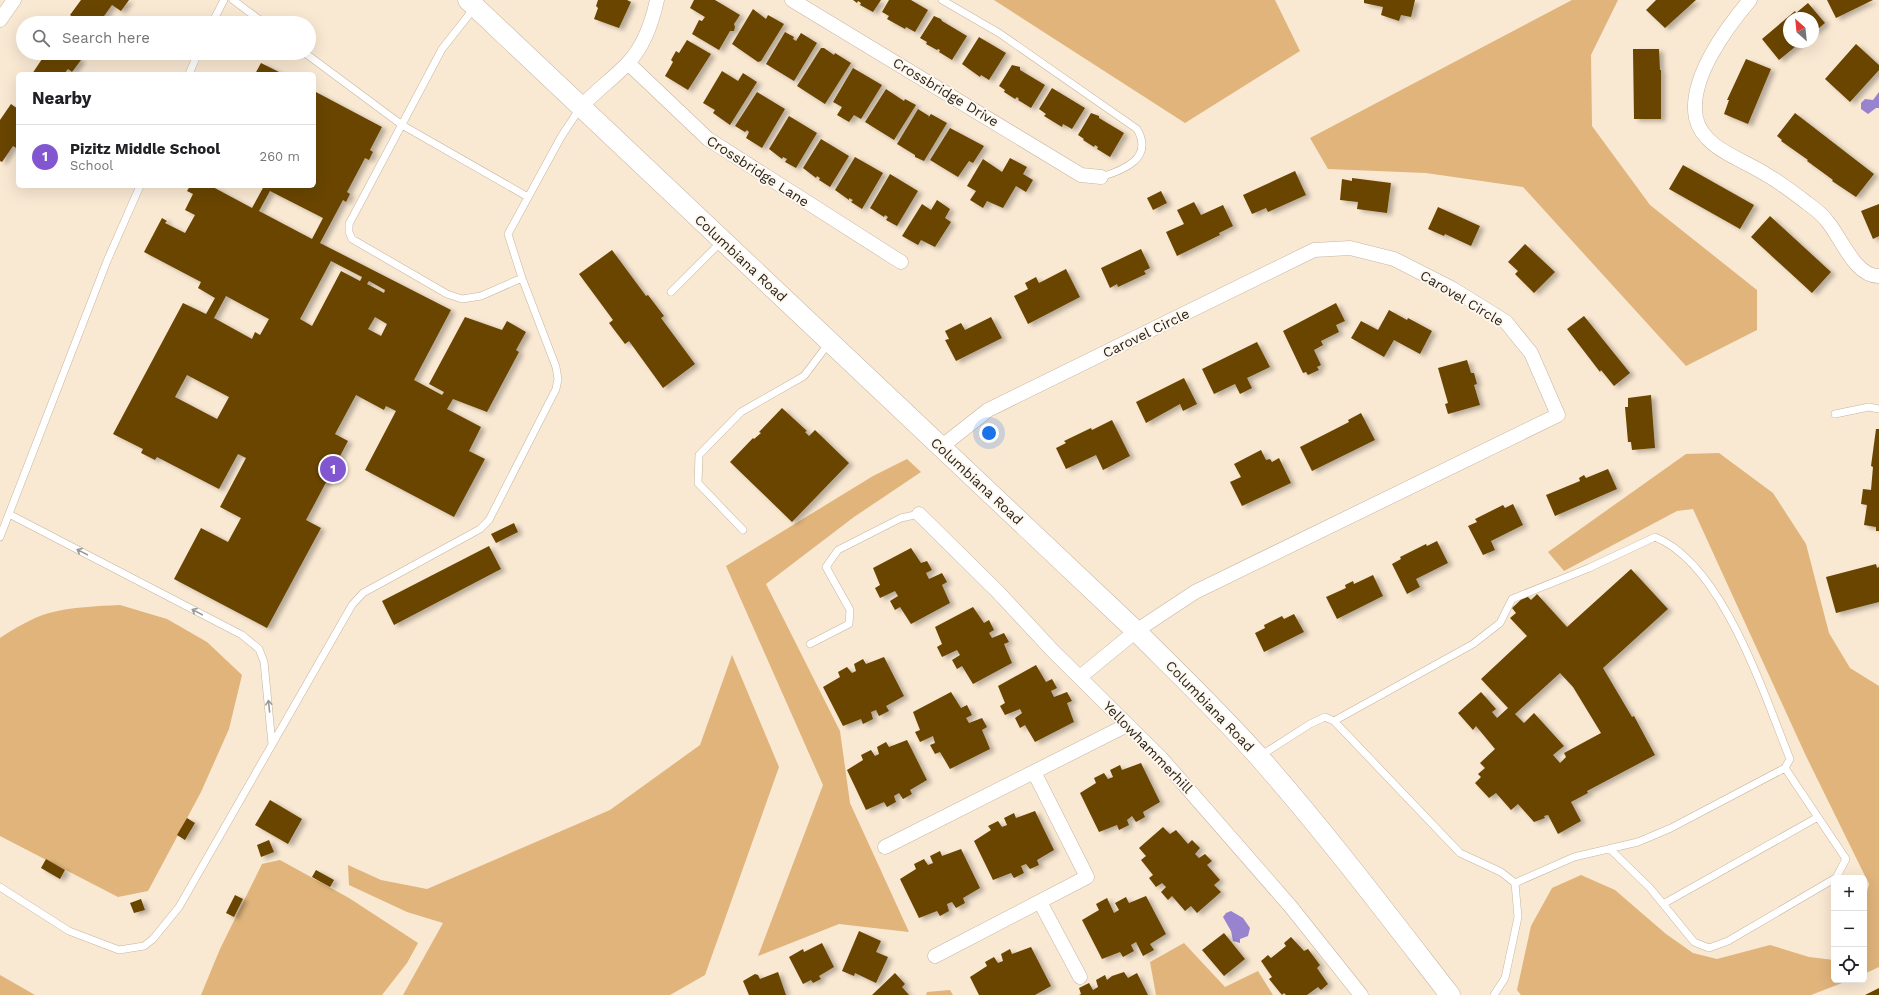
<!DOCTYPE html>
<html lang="en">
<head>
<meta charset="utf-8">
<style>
	:root { --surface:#fff; --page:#f2f2f2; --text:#202124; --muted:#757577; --line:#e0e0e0; --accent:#8156d0 }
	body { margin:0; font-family:"Work Sans",sans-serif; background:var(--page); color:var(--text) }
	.controls { position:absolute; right:12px; bottom:12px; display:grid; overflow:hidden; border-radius:6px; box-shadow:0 4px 16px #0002 }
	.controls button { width:36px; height:36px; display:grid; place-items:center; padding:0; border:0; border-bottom:1px solid var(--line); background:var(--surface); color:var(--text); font:20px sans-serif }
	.compass { position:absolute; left:1783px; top:12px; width:36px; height:36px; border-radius:50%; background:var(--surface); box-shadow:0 4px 16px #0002; rotate:333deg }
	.you { position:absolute; left:989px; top:433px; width:14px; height:14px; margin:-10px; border:3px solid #fff; border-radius:50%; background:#1a73e8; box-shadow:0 0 0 6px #1a73e833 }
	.badge { display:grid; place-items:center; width:26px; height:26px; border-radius:50%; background:var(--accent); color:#fff; font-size:13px; font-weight:700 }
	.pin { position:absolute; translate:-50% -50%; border:2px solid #fff; box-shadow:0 1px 4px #0006 }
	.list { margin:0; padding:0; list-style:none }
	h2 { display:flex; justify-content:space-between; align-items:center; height:52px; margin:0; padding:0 16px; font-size:17px }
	h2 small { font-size:13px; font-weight:400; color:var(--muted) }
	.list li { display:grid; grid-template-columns:26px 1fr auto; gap:12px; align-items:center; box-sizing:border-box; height:64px; padding:0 16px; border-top:1px solid var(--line) }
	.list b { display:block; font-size:15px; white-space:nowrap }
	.list p { margin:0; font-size:13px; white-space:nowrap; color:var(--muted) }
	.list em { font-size:13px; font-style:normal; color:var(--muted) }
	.icon { flex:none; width:22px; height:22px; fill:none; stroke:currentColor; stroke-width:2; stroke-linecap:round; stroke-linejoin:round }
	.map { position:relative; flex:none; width:1879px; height:995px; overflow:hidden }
	.search { position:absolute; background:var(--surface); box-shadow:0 4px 16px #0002; left:16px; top:16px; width:300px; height:44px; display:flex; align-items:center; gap:10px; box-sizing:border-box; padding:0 14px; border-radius:22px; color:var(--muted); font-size:15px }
	.panel { position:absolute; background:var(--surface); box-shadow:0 4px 16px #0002; left:16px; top:72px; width:300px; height:116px; border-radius:6px }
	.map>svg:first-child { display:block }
	.green { fill:#e0b47b }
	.water { fill:#9883ce }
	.building { fill:#694400; fill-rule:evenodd; filter:url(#shadow) }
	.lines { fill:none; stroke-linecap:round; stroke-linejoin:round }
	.lane-casing { stroke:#c5b5a1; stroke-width:8 }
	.street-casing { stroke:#c5b5a1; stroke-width:15 }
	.secondary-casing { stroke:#c5b5a1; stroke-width:21 }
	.lane { stroke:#fff; stroke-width:7 }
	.street { stroke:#fff; stroke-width:14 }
	.secondary { stroke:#fff; stroke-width:20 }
	.oneway { stroke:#9c9a96 }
	.labels { text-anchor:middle; stroke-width:4; stroke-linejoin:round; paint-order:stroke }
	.street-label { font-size:14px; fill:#241e16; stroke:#fef7ee }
</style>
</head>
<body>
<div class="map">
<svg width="1879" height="995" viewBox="0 0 1879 995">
	<defs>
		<filter id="shadow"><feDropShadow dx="4.5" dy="2.5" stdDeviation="2" flood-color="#0004"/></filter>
	</defs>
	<rect width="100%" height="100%" fill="#f9e8d2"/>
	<path class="green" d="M994,0H1275L1300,51L1185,123Z
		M1572,0H1618L1591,55L1592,126L1650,205L1757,290V330L1686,366L1523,187L1426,173L1328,169L1310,138Z
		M1719,453L1773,493L1806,544L1829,633L1850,668L1879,686V967L1864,974V902L1869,884L1806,756L1693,509L1677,511L1564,571L1548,552L1686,454Z
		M907,459L921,472L854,517L766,584L840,731L850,803L909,932L839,924L758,956L823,785L726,566L873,476Z
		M120,605L167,619L207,642L242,675L229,729L201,792L148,891L118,897L0,836V638C15,628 32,618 49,613C72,607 97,606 120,605Z
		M732,655L779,767L705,975L670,995H403L443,923L407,912L349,885L348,865L381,880L427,889L610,810L700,745Z
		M280,860L349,898L418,943L407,963L382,995H201L220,949L262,864Z
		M1581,875L1615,890L1666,934L1693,953L1717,959L1770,945L1809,957L1834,960V980H1850L1811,995H1521L1517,990L1531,926L1552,888Z
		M1184,943L1225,987L1258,971L1273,995H1156L1150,962Z
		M0,975L35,995H0Z
		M950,990L953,995H926L927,992Z"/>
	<path class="water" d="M1879,83V108H1876L1868,114L1861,109V103L1865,99L1873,100L1879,92Z
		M1231,911L1243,918L1250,928L1248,936L1240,939V943L1233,941L1231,931L1223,917L1226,913Z"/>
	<path class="building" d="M81,0H129L121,11L112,5L99,23H81L70,15Z
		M598,0H627L631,2L619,28L594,19L598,8L596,6Z
		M694,0H715L740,15L734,24L735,27L734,31H730L719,50L692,34L699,20L702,21L705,17L690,8Z
		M853,0H881L873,12L860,5L861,3L858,1L857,3Z
		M889,0H911L928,10L915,32L906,27L905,29L887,19L889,16L882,12Z
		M1364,0H1415L1411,17L1401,15L1399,21L1381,15L1383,7L1364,3Z
		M1656,0H1696L1665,28L1646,10Z
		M1827,0H1873L1836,18Z
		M1808,3L1825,23L1813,33V18H1789V42H1801L1779,60L1762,39L1795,11L1796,13Z
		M753,9L766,19L768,15L784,24L761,61L758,62L732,44Z
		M934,16L941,19L942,21L967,36L952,60L939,52L940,50L938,49L937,50L926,44L927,42L920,38Z
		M785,32L794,37L793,39L796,41L801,33L817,43L794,81L766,64Z
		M979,37L1006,53L989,80L981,75L980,77L962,64Z
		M687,40L711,54L688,90L665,76L673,62L671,60L676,51L679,53Z
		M1856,44L1879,65V70L1850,102L1825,79Z
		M821,48H824L834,55L835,53L851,63L825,104L797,86Z
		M1633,49H1659L1660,70H1661V119H1634Z
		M46,53H71L81,60L72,72L68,69L64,74H32Z
		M1746,59L1771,69L1748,124L1724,114L1729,100H1727Z
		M261,63L283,74H255Z
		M1012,65L1020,67V70L1045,85L1031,108L1018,100L1019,99L1017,97L1015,99L1004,92L1005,90L999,86Z
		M853,68L882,85L861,119L854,115L849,122L837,115L842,107L833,102Z
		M722,71L738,81L743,73L757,82L730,125L713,113L715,110L703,103Z
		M1052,88L1085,108L1072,129L1063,124L1062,127L1044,116L1046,114L1039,109Z
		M886,89L904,101L905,99L916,105L894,140L865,122Z
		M314,91L382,127L370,150L373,152L369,160L365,158L347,192L350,194L346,202L343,200L320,243L451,310L414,380L442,395L444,392L429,384L465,317L502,330L507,321L526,332L516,350L519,352L487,412L453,399L447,409L481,427L469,451L485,459L454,517L365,470L396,411L386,406L384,410L356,395L335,434L348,441L306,520L321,528L267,628L174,579L201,528L228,542L241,518L220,507L246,458L238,454L219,489L157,457L155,460L141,453L143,449L113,434L183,303L206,314L215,298L198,288L201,282L144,252L162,218L167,221L165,223L185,233L195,215L185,210L193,194L187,191L190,186H211L252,208L264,186H314ZM270,191L323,218L312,239L259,211ZM331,261L362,277L360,281L341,271L312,326L300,319ZM369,281L385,290L384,293L367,284ZM226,296L269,319L260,335L255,332L252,339L214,318ZM375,317L387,324L381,336L368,329ZM187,375L229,397L217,419L175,397Z
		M757,92L785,109L762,148L746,138L749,132L747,130L745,132L735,126Z
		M11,104L18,109V149L13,146L2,162L0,161V120Z
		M918,109L929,116L928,118L931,114L947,123L924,161L915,157V155L897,144Z
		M1091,113L1099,116V118L1124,133L1110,157L1097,149L1098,147L1095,145L1094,147L1083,140L1084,139L1078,135Z
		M1795,113L1874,174L1856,197L1832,181L1833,180L1807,161L1808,160L1781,141L1782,140L1777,136Z
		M789,116L817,133L796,168L785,162L787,159L783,157L782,159L769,149Z
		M950,128L984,146L973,163L969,161L958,177L930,160Z
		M821,139L849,156L830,187L819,180L820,178L817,176L816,178L803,168Z
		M855,157L883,173L862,209L851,202L853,200L849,198V200L835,190Z
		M1010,158L1027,167L1023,174L1033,180L1026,192L1016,186L1003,208L987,201L983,208L970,200L976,191L967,186L983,159L1002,172Z
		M1683,165L1754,205L1740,229L1669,189Z
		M1295,171L1306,195L1268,212L1266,208L1252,214L1243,195Z
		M890,174L918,191L897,226L886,220L888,217L885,215L884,217L870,208Z
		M1352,178L1391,183L1387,213L1357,209L1358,202L1340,200L1342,179L1352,181Z
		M1161,191L1167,203L1153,210L1147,198Z
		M937,200L950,209L945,218L951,222L935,247L921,240L918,245L902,236L922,204L931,210Z
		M1194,202L1201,215L1223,205L1233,226L1219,233L1220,235L1177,256L1166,232L1184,224L1177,210Z
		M1879,204V236L1873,239L1861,211Z
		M1438,207L1480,226L1471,246L1445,234L1444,236L1428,229Z
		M1770,216L1831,272L1812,293L1751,237Z
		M1525,244L1555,272L1534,293L1515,274L1518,271L1508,262Z
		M1141,249L1150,268L1144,271L1146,274L1118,287L1117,284L1110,288L1101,268Z
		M612,250L646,296L648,295L664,316L661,318L695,364L663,388L629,341L625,344L609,323L613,320L579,274Z
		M1066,269L1080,297L1028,324L1014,296L1028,289L1025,283L1036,277L1039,283Z
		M1336,303L1345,321L1336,325L1339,332L1321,341L1323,345L1314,350L1321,365L1317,367L1319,370L1308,375L1306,372L1303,373L1283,331Z
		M1389,310L1407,320L1408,318L1432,331L1420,354L1394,340L1384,357L1351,338L1361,321L1378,330Z
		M1584,316L1630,373L1614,386L1601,370L1600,372L1567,329Z
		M991,317L1002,338L956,361L945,340L949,339L945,331L961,323L965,330Z
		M1257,342L1270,367L1247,378L1252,388L1240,394L1235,384L1214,394L1202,369Z
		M1467,360L1471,373H1474L1477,384L1474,385L1480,405L1448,414L1445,404L1448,403L1438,368Z
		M1184,378L1197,404L1183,411L1180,404L1146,423L1136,402Z
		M1651,395L1655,448L1632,450L1631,442H1628L1625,407H1628V398Z
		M782,408L807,431L805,432L809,436L815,430L849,463L792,522L730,462L753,438L754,439L761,433L759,432Z
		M1361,413L1375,440L1312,471L1300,447L1349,422L1348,420Z
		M1112,420L1130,456L1103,470L1096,455L1066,469L1056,448L1066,443L1064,441L1091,428L1092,430Z
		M1876,429H1879V531H1876V527L1864,525L1867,505L1861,504L1863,489L1871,490L1873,467L1871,466Z
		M1261,450L1266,460L1270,459L1272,462L1279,458L1291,483L1242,506L1230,482L1241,477L1234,464Z
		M1608,469L1617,489L1555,516L1546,495L1580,481L1579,478L1584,475L1586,478Z
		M1513,504L1523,525L1491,541L1495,550L1483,555L1468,526L1477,522L1475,519L1503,505L1505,508Z
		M514,523L518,532L496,543L491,534Z
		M1437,541L1448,563L1416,579L1420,587L1407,594L1392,564L1401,559L1400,557L1426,544L1427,546Z
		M489,546L501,569L394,625L382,601Z
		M911,548L921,563L927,561L932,570L926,573L929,579L942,573L947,582L942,585L950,603L911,624L900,607L895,610L890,601L898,596L895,591L880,598L875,588L880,585L873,568Z
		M1876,564L1877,568L1879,567V602L1836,613L1826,577Z
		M1631,569L1668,609L1603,668L1632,717L1634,716L1655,755L1587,791L1588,793L1571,802L1581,821L1558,834L1548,815L1544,816L1545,818L1534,822L1518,804L1511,810L1496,793L1489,798L1475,783L1481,777L1478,774L1485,768L1480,763L1495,749L1476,726L1473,730L1458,713L1481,692L1496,709L1492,712L1497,718L1508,708L1481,679L1527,636L1510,618L1516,613L1512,608L1526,595L1531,600L1537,594L1567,627ZM1560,673L1573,687L1601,733L1564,753L1566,757L1560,763L1553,755L1564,746L1534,713L1524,723L1515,714Z
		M1373,575L1383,596L1337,619L1326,597L1346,588L1345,585L1353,581L1354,584Z
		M973,607L984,623L989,620L994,630L989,633L992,638L1004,633L1009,642L1004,644L1012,663L973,684L962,666L957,669L952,660L960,655L957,650L942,657L937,647L942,644L935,627Z
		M1294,614L1304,632L1264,652L1255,633L1265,628L1264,625L1282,616L1284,619Z
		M884,657L904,696L886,706L889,711L879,716L876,710L871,712L873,719L863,724L861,719L843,726L823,687L840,677L838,672L847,667L852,673L856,671L854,664L863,659L866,664Z
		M1036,665L1046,682L1052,679L1057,688L1051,691L1054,697L1067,692L1072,701L1067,703L1074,722L1035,742L1025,725L1020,728L1015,718L1022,713L1020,709L1005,715L1000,706L1005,703L998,686Z
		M951,692L961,708L967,705L972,715L966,718L969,723L982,718L987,727L982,730L990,749L950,769L940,752L935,754L930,745L935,743L933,736L920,742L915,732L920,730L913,712Z
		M907,740L927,780L910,790L912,794L903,799L899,793L894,796L896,802L887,807L884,802L866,810L847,770L863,760L861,755L871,750L875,756L879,754L877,747L886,742L889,747Z
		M1141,763L1160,802L1143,812L1145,817L1136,822L1132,816L1127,820L1129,825L1119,830L1117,825L1099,832L1080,793L1096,783L1094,778L1104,773L1108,779L1113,777L1110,770L1120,765L1122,770Z
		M270,800L302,819L288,844L255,825Z
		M1035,811L1054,850L1037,860L1039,865L1030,869L1026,864L1021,866L1024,873L1014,878L1011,873L993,880L974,841L991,830L988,826L998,821L1002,827L1007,825L1004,818L1014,813L1016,818Z
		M187,818L195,823L185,840L177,835Z
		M1163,827L1170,834L1176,830L1188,844L1192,840L1200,848L1195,854L1199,858L1205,854L1212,861L1207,865L1220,880L1214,885L1221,892L1197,913L1191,906L1185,911L1172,896L1168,900L1161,892L1166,887L1162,883L1156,887L1149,878L1153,875L1141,860L1146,856L1139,848Z
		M269,840L274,852L261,857L257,845Z
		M961,849L980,888L963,898L965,903L956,908L952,902L947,904L949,911L940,916L937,911L919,918L900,879L916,869L914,864L924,859L928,865L933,863L930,856L940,851L942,856Z
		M46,859L65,870L60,879L41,868Z
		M316,870L334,880L330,887L312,877Z
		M235,895L243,899L234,917L226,913Z
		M1146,896L1166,934L1150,944L1154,950L1143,956L1136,942L1131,945L1134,951L1123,957L1120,952L1102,959L1082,920L1099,910L1096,904L1107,898L1114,913L1119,910L1115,903L1126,897L1129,903Z
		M141,899L145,910L134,913L130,903Z
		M859,931L881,941L876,952L888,957L876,983L855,973L854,976L842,971Z
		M1224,933L1245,959L1224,976L1202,950Z
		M1291,937L1304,951L1308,949L1320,965L1317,968L1328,984L1321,990L1318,987L1307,995H1286L1284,993L1282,995L1269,979L1272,977L1261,961L1268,955L1271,958L1286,946L1284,943Z
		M822,943L834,967L819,976L821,979L813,983L811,980L803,984L789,957L803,949L804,952Z
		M1031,947L1051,986L1035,995H979L970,977L987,966L985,962L994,957L998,963L1003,961L1001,954L1010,949L1012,954Z
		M778,972L786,995H749L743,981L755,974L758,975L760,979Z
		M1124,972L1128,978L1137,973L1148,995H1079L1081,994L1079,988L1089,983L1093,990L1098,987L1096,980L1105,975L1107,980L1112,976Z
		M895,973L905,984L902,987L909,995H872Z
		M1879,988V995H1865Z"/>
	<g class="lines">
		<defs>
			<path id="lane" d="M233,0L264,23
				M942,0L999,33L1137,129C1154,158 1124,170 1101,177
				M475,7L442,49L349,224V232L352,239L447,294L462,299L481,296L522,278
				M212,23L224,0
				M305,53L402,125L528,197
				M189,74L198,53
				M671,292L722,241
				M1835,414L1869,407L1879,409
				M9,514L242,635L259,649L264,662L272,744
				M743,530L698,483L699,455L741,412L804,376L829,343
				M0,537L107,261L140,186
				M810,644L849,624L850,610L826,567L838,550L901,518L919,514
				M1334,721L1473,644L1500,623L1512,599L1589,568L1655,537C1723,564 1764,695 1790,759L1785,768L1671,828L1638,842L1574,857L1515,883
				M1260,756L1310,724L1325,717L1334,721L1460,853L1501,872L1515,883L1518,917L1505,978L1494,995
				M1785,768L1846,859L1836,878
				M1610,849L1650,888L1694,942L1709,948L1728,941L1834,879
				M0,887L69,931L119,950L144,946L153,939L179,907L352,605L363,593L480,529L489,520L556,389L558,379L556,367L522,278L508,234L561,137L580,108
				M1663,904L1818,817"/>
			<path id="street" d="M792,0L1081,175L1101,177
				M1750,0C1727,27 1688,79 1696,118C1703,149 1743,159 1767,175C1781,183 1794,193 1807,203C1814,208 1822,214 1827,221C1841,237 1855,277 1879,276
				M0,20L14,0
				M628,63L708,139L901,262
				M580,108C595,91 613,79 628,63C644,46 652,23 657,0
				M941,447L988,410L1314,250L1350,248L1394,259L1453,289L1506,322L1531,353L1558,415L1195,592L1136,631L1080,677
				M919,514L998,592L1052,650L1161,758L1291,907L1361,995
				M885,847L1127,725
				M1040,902L1080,977
				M935,956L1087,877L1034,772"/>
			<path id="secondary" d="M468,0L1136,631C1177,672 1220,713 1259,757C1326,833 1388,915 1450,995"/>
		</defs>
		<use href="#lane" class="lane-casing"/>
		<use href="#street" class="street-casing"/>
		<use href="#secondary" class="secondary-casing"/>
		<use href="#lane" class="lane"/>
		<use href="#street" class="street"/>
		<use href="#secondary" class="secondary"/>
	</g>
	<defs><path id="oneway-shaft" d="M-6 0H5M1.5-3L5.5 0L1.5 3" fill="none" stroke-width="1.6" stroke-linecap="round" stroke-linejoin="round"/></defs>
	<g class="oneway">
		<use href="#oneway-shaft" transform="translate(82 552) rotate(-152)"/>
		<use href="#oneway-shaft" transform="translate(197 612) rotate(-152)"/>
		<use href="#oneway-shaft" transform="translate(269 706) rotate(-96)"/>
	</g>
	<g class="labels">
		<g class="street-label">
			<text transform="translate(946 92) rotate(31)" y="5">Crossbridge Drive</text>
			<text transform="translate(758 171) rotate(33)" y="5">Crossbridge Lane</text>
			<text transform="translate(741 258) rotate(43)" y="5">Columbiana Road</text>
			<text transform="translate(1462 298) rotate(31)" y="5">Carovel Circle</text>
			<text transform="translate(1146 333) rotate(-26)" y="5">Carovel Circle</text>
			<text transform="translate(977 481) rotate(43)" y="5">Columbiana Road</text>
			<text transform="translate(1210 706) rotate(46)" y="5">Columbiana Road</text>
			<text transform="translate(1148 747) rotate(46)" y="5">Yellowhammerhill</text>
		</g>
	</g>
</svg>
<div class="controls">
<button>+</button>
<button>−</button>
<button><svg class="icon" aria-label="locate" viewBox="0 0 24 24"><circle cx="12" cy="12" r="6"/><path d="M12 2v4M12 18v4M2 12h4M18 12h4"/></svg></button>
</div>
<svg class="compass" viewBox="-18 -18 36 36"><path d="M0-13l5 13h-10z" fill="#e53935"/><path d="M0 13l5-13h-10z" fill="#757577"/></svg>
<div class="you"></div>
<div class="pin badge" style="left:333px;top:469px">1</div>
<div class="search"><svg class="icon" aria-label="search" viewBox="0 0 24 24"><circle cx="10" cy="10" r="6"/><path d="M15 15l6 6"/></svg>Search here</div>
<section class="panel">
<h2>Nearby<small></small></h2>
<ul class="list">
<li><span class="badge">1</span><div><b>Pizitz Middle School</b><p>School</p></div><em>260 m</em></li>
</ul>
</section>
</div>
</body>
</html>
